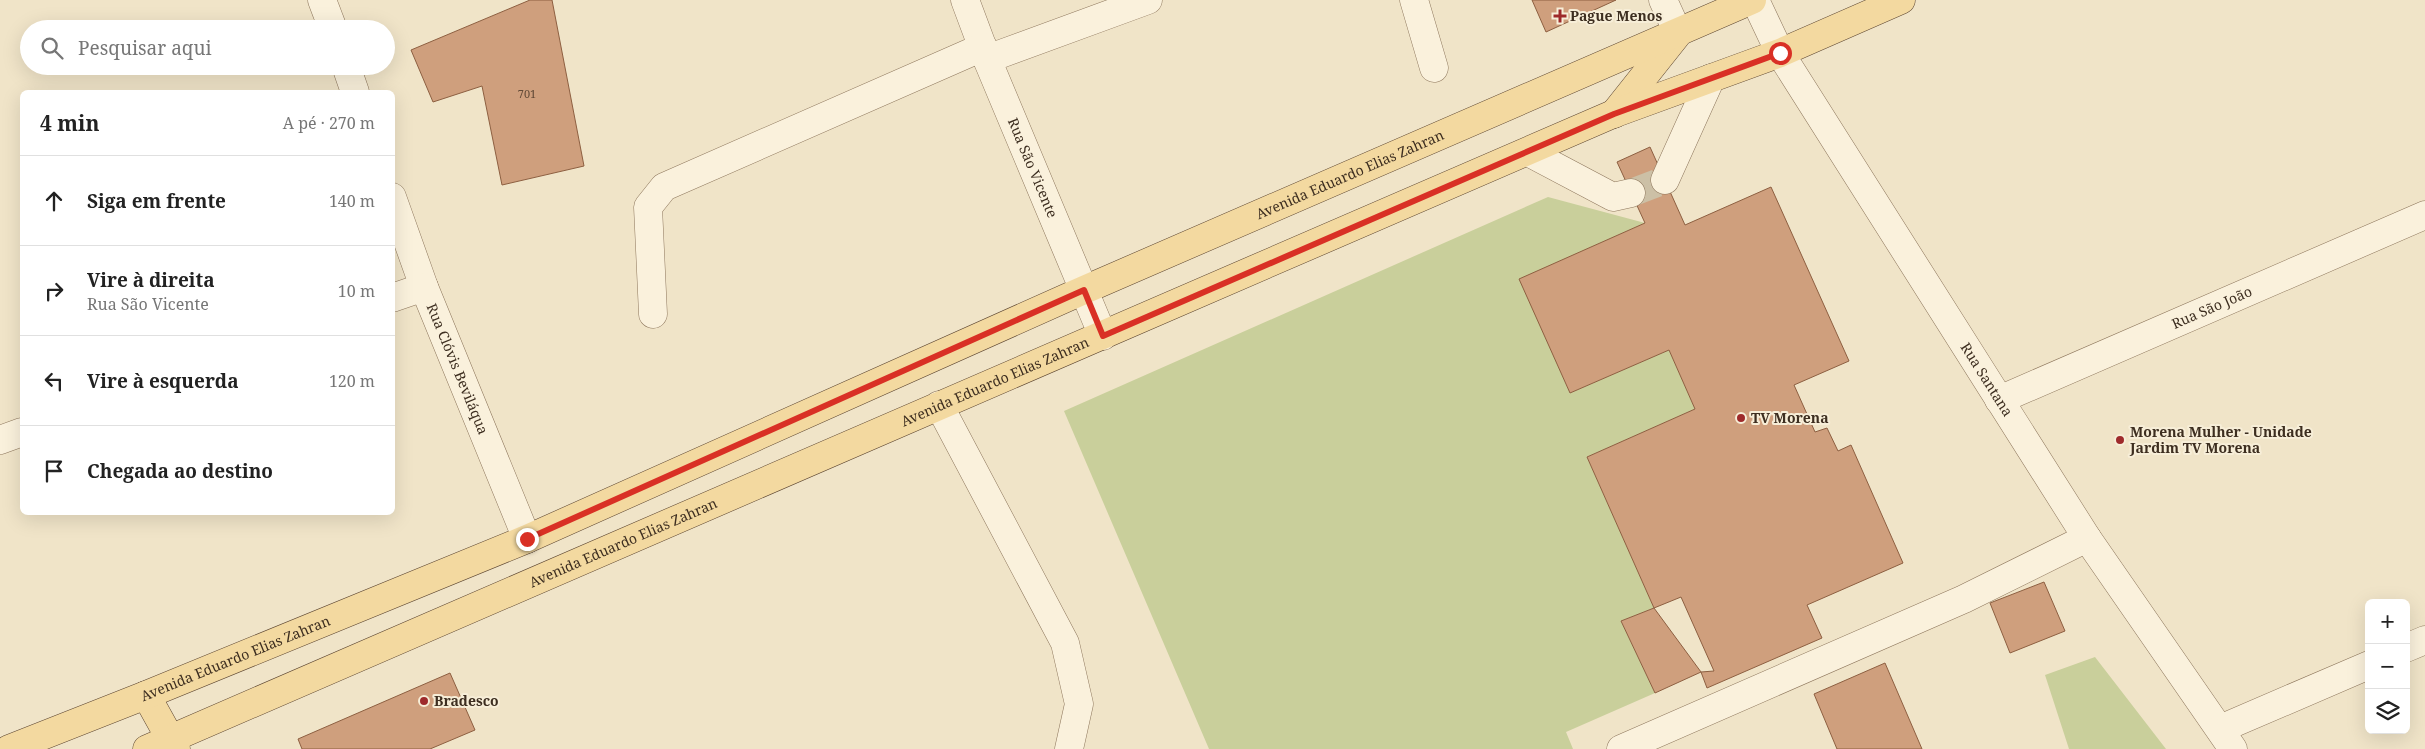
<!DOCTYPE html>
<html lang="pt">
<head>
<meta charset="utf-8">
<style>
	:root { --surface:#fff; --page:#f6f6f6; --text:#222; --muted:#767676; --line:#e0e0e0 }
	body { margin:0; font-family:"Noto Serif",serif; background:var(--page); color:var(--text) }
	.controls { position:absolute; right:15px; bottom:15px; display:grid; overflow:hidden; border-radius:8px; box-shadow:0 5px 20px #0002 }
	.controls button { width:45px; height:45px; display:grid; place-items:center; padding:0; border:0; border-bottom:1px solid var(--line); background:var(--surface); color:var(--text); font:25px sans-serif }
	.stop { position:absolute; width:15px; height:15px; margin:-11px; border:4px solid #d93025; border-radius:50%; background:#fff }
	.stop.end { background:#d93025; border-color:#fff; box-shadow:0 1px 5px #0008 }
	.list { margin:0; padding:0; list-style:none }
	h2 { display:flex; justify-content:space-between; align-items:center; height:65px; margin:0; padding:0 20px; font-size:21px }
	h2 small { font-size:16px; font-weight:400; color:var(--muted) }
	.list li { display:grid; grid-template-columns:32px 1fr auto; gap:15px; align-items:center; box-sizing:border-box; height:90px; padding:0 20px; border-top:1px solid var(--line) }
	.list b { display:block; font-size:19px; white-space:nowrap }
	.list p { margin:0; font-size:16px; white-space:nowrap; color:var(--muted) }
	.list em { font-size:16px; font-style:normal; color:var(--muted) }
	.icon { flex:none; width:28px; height:28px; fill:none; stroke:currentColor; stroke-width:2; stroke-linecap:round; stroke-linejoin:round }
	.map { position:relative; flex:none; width:2425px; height:749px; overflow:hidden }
	.search { position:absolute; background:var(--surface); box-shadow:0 5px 20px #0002; left:20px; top:20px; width:375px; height:55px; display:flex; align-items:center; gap:12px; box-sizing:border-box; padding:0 18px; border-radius:28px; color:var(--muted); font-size:19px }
	.panel { position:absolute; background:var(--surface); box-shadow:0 5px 20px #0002; left:20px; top:90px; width:375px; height:425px; border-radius:8px }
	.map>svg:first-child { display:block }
	.green { fill:#c9cf9b }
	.building { fill:#cf9f7d; stroke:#8d5f41 }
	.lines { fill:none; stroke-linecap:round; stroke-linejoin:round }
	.minor-tunnel { stroke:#ccc0a6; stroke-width:28; stroke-dasharray:28 14; stroke-linecap:butt }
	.minor-casing { stroke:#8d765c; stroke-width:29 }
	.major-casing { stroke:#5b4430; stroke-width:29 }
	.minor { stroke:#faf1dc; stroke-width:28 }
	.major { stroke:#f3d9a0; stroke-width:28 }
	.route { stroke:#d93025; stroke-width:6 }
	.poi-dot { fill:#9e2a2b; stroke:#f7eed8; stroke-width:2 }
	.labels { text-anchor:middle; stroke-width:4; stroke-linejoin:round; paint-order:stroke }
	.number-label { font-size:11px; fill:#624a37 }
	.poi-label { font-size:14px; font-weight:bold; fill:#3d2e20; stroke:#f7eed8; text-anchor:start }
	.street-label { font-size:14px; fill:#3d2e20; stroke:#f7eed8 }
</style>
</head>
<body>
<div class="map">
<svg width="2425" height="749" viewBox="0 0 2425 749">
	<rect width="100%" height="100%" fill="#f0e4c8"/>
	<path class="green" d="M1548,197L1645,223L1520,279L1570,393L1669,350L1695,409L1587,457L1654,608L1621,621L1655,693L1566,732L1573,749H1209L1064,411Z
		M2095,657L2166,749H2069L2045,675Z"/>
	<path class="building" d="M530,0H552L584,166L502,185L482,86L433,102L411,50Z
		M1532,0H1616L1546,32Z
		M1650,147L1685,225L1771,187L1849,361L1794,385L1815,432L1827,428L1838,451L1851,445L1903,563L1807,605L1822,638L1707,688L1701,672L1714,671L1681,597L1654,608L1587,457L1695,409L1669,350L1570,393L1519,279L1645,223L1617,162Z
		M2044,582L2065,631L2010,653L1990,603Z
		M1654,608L1701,672L1655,693L1621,621Z
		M1885,663L1922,749H1837L1814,694Z
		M450,673L475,730L430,749H302L298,739Z"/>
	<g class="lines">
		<path class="minor-tunnel" d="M1631,193L1665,180"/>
		<defs>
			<g id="minor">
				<path d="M322,0L333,29"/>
				<path id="s1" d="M965,0L987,59L1103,336"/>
				<path d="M1414,0L1434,68"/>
				<path d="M1663,0L1678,33"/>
				<path id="s2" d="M1755,0L1780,53L2087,538L2233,749"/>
				<path d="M987,59L1148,0"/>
				<path d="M346,66L355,92"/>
				<path d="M1528,152L1613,197L1631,193"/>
				<path d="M1665,180L1711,78"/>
				<path id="s3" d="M392,197L424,287L527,539"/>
				<path d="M392,298L424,287"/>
				<path d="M653,314L648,207L664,187L983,47"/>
				<path id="s4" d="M1999,400L2425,215"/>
				<path d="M939,405L1065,643L1079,704L1069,749"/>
				<path d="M0,440L22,432"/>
				<path d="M2406,648L2425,640"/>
				<path d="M2220,729L2369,665"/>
				<path d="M1621,749L1964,599L2087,538"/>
			</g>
			<g id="major">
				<path d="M1614,114L1676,36"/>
				<path d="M146,695L176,749"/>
				<path id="s5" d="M9,749L146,695L527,539L1084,290L1752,0"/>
				<path id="s6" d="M147,749L1613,114L1780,53L1901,0"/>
			</g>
		</defs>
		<use href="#minor" class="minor-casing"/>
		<use href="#major" class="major-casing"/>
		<use href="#minor" class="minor"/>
		<use href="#major" class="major"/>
	</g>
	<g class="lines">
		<path class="route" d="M527,539L1084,290L1103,336L1614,114L1780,53"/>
	</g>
	<g class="poi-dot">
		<path d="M1557.5 8.5h5v5h5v5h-5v5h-5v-5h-5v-5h5z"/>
		<circle cx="1741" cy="418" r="5"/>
		<circle cx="2120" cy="440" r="5"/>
		<circle cx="424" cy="701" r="5"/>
	</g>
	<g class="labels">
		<g class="number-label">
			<text x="527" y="98">701</text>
		</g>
		<g class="poi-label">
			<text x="1570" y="21">Pague Menos</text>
			<text x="1751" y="423">TV Morena</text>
			<text x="2130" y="437">Morena Mulher - Unidade<tspan x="2130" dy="16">Jardim TV Morena</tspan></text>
			<text x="434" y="706">Bradesco</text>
		</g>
		<g class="street-label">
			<text dy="5" stroke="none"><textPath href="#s1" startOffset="181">Rua São Vicente</textPath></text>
			<text dy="5" stroke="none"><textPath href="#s5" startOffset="1459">Avenida Eduardo Elias Zahran</textPath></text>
			<text dy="5" stroke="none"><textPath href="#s4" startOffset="232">Rua São João</textPath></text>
			<text dy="5" stroke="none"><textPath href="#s3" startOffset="184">Rua Clóvis Beviláqua</textPath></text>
			<text dy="5" stroke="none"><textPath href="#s2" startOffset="445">Rua Santana</textPath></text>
			<text dy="5" stroke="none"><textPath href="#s6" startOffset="924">Avenida Eduardo Elias Zahran</textPath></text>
			<text dy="5" stroke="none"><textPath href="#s6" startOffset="519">Avenida Eduardo Elias Zahran</textPath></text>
			<text dy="5" stroke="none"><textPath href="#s5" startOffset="244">Avenida Eduardo Elias Zahran</textPath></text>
		</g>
	</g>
</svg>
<div class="controls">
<button>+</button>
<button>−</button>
<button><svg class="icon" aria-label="layers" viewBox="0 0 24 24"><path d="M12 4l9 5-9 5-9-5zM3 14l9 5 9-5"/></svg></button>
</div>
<div class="stop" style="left:1780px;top:53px"></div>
<div class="stop end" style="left:527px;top:539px"></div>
<div class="search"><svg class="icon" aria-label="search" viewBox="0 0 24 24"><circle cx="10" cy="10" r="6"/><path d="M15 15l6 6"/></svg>Pesquisar aqui</div>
<section class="panel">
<h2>4 min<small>A pé · 270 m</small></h2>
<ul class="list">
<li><svg class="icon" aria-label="ahead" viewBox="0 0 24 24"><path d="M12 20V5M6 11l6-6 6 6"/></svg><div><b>Siga em frente</b></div><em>140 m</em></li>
<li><svg class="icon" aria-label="right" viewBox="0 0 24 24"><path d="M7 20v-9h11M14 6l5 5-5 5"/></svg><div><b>Vire à direita</b><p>Rua São Vicente</p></div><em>10 m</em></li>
<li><svg class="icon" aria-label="left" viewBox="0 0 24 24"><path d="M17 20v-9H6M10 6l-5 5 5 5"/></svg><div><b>Vire à esquerda</b></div><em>120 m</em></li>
<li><svg class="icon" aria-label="arrive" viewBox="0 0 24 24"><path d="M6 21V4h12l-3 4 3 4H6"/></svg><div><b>Chegada ao destino</b></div></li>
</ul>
</section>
</div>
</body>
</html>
